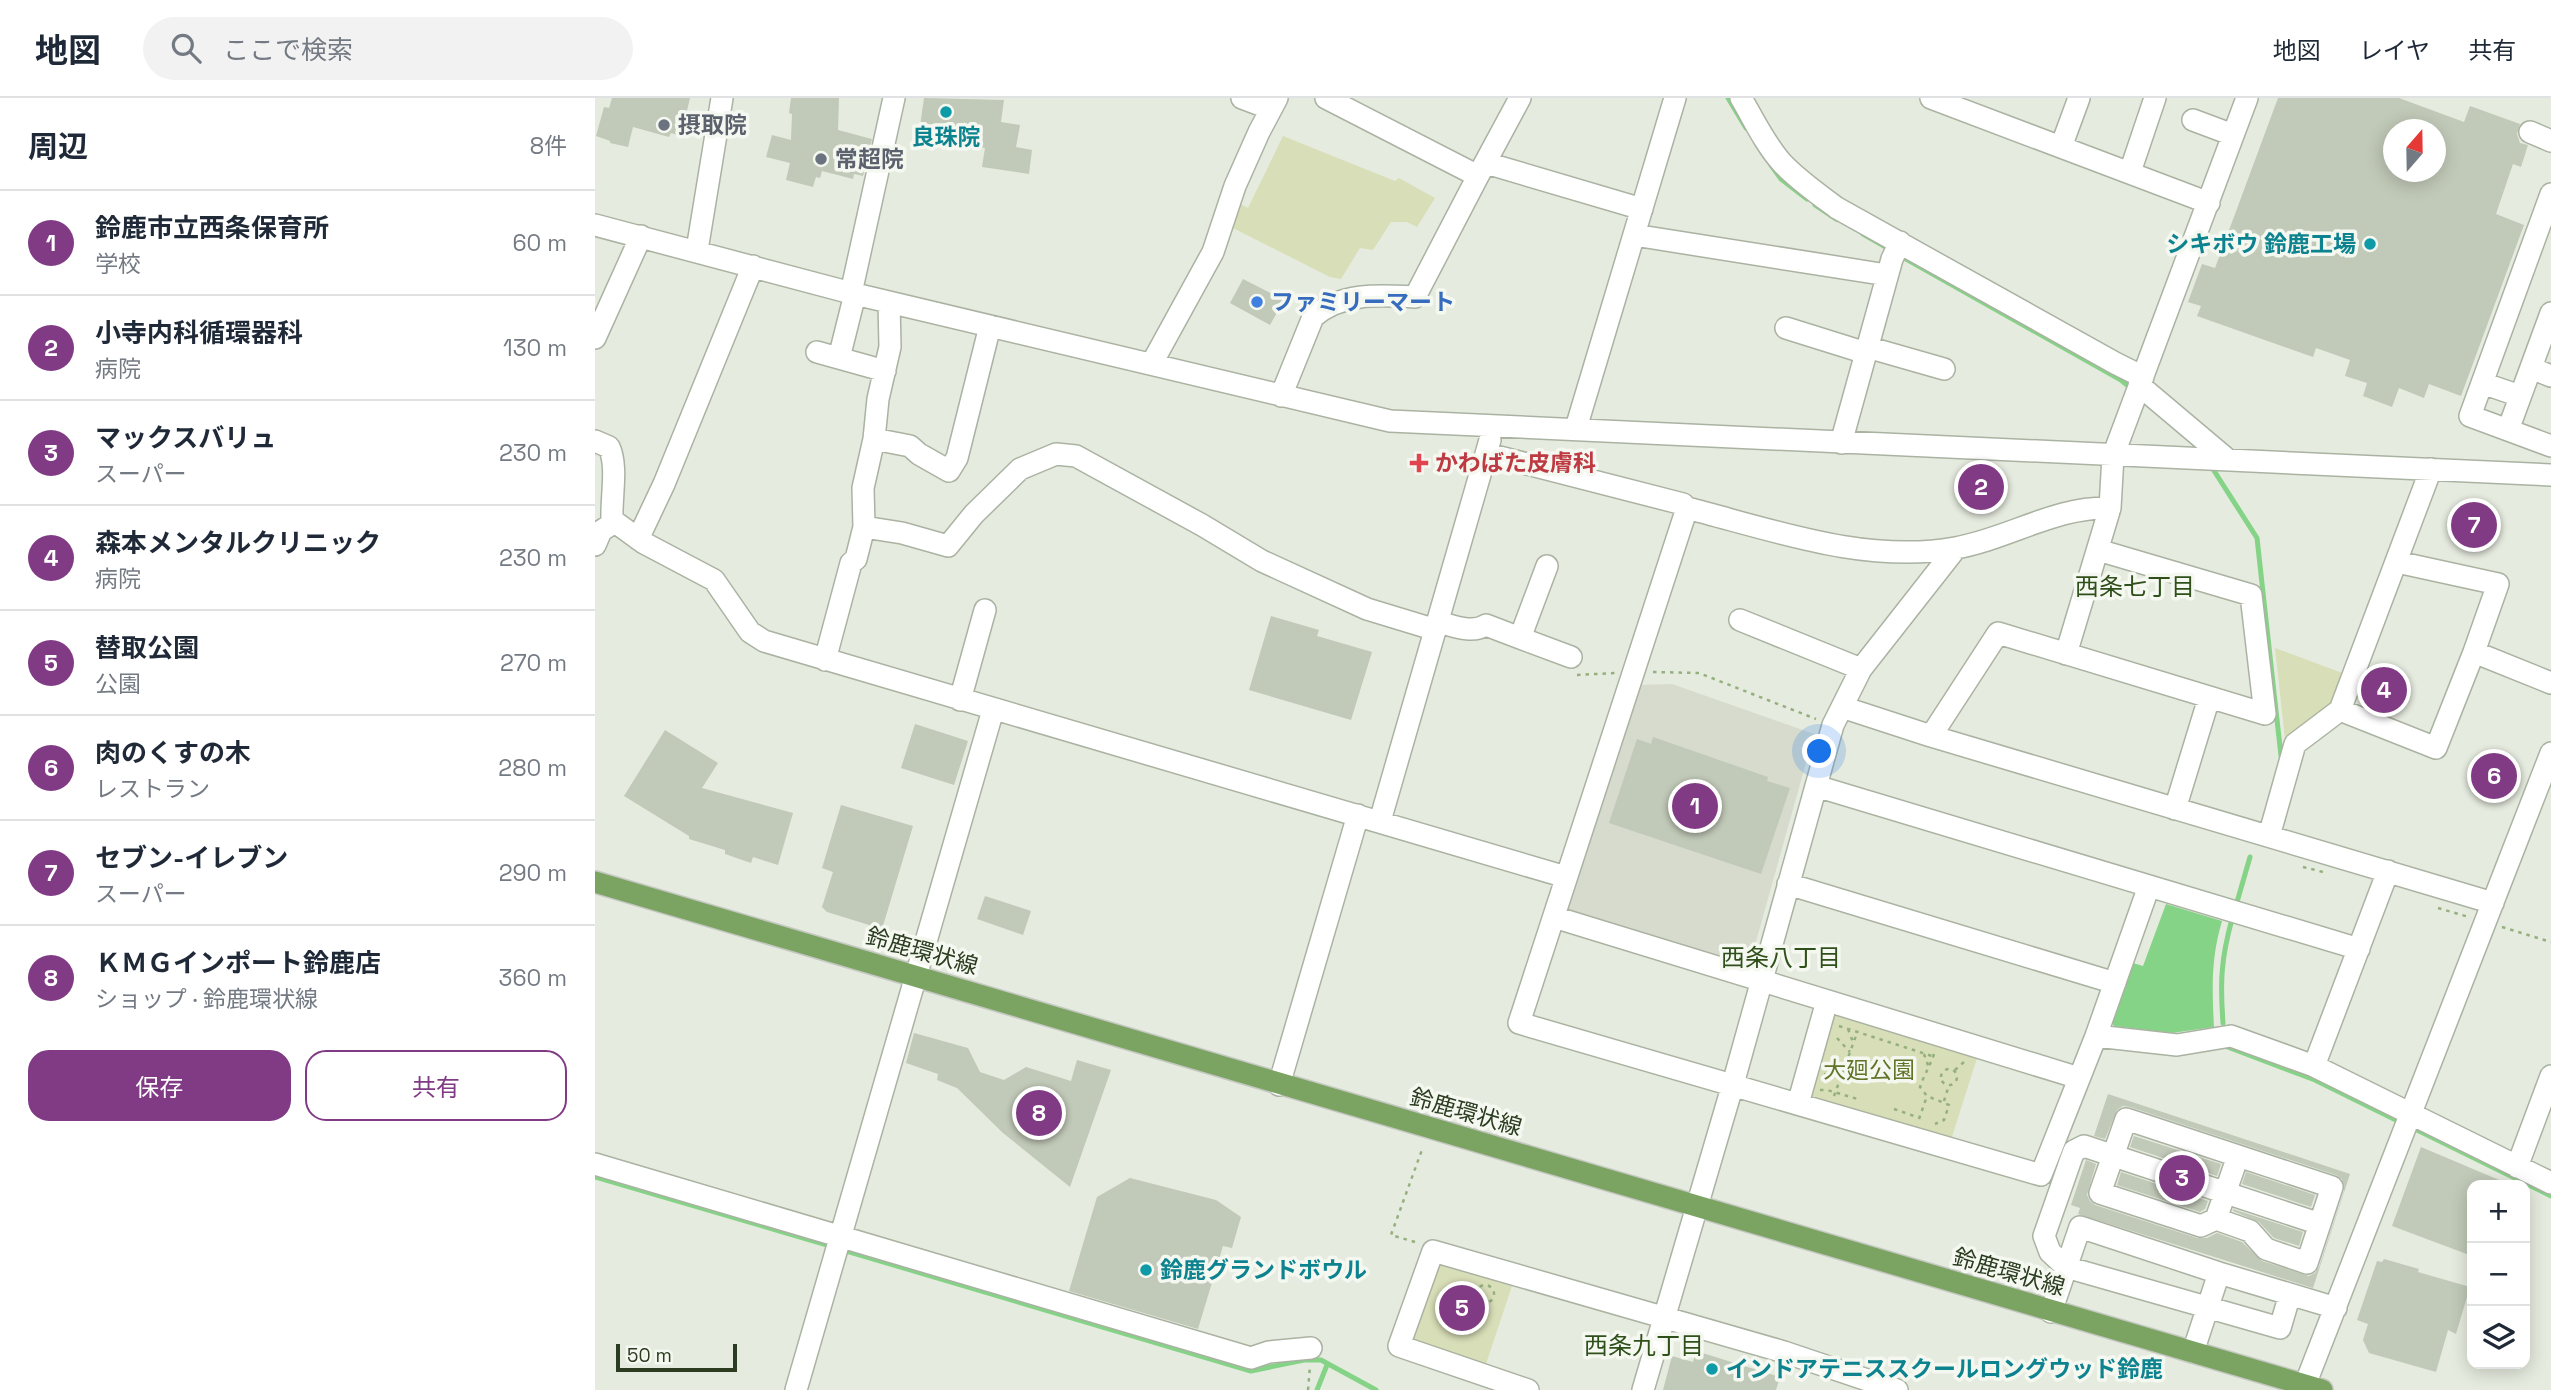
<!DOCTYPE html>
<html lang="ja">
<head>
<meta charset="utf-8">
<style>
	:root { --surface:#fff; --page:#f2f2f3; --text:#1f2937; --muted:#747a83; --line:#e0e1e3; --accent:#813b85 }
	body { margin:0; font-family:"Space Grotesk","Noto Sans JP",sans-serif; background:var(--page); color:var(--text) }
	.controls { position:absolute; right:21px; bottom:21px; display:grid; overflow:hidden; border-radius:14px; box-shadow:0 4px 18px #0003 }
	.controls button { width:63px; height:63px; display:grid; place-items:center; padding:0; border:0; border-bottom:2px solid var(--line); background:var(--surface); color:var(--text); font:35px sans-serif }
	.compass { position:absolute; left:1788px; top:21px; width:63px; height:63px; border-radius:50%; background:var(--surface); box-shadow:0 4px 18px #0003; rotate:20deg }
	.scale { position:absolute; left:21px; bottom:18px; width:121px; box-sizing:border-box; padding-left:7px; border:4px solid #2b3c20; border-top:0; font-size:19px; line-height:24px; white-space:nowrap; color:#2b3c20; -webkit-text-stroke:5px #f5f8f0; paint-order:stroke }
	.you { position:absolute; left:1225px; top:654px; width:24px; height:24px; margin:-18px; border:5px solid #fff; border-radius:50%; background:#1a73e8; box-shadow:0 0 0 10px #1a73e833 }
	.badge { display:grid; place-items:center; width:46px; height:46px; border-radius:50%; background:var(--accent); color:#fff; font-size:23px; font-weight:700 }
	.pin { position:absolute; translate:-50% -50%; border:4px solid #fff; box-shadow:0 2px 7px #0006 }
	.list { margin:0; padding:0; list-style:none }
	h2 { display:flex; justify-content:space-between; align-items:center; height:91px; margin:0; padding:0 28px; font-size:30px }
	h2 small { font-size:23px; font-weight:400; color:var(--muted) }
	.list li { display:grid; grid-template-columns:46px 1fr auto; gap:21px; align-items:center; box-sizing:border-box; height:105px; padding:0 28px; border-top:2px solid var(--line) }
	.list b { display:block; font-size:26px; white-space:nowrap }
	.list p { margin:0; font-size:23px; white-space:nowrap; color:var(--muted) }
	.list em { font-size:23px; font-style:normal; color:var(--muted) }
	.actions { display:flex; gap:14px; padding:21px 28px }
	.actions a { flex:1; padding:16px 0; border:2px solid var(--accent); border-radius:21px; text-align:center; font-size:24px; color:var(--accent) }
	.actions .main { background:var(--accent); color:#fff }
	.icon { flex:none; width:38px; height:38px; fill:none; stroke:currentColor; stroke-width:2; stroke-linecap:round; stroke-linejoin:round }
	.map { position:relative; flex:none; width:1956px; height:1292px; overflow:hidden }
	header { display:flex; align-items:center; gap:42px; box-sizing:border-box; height:98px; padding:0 35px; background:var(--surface); border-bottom:2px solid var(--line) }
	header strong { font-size:33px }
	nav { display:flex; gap:38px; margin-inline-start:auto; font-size:24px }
	.search { width:490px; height:63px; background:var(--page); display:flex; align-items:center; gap:18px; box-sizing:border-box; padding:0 24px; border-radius:38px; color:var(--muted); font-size:26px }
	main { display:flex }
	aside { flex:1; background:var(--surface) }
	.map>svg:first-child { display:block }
	.built { fill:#d6dbcd }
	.green { fill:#d8deb7 }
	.water { fill:#84d386 }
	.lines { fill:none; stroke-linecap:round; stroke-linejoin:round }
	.stream { stroke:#84d386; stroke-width:5 }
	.building { fill:#c1c9b8; fill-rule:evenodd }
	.minor-casing { stroke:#aab3a2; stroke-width:24 }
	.major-casing { stroke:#c4c8c1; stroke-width:24 }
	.path { stroke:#95b07e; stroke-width:2.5; stroke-dasharray:3.5 5; stroke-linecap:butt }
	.minor { stroke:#fff; stroke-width:21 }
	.major { stroke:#7ba362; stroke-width:21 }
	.culture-dot { fill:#0f9aa8; stroke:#f5f8f0; stroke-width:2.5 }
	.worship-dot { fill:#6b7280; stroke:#f5f8f0; stroke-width:2.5 }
	.shop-dot { fill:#3f7fe0; stroke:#f5f8f0; stroke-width:2.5 }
	.health-dot { fill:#e0444e; stroke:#f5f8f0; stroke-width:2.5 }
	.labels { text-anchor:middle; stroke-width:7; stroke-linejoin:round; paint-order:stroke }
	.worship-label { font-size:23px; font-weight:bold; fill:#5b616d; stroke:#f5f8f0; text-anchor:start }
	.culture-label { font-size:23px; font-weight:bold; fill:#0d838f; stroke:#f5f8f0; text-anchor:start }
	.shop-label { font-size:23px; font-weight:bold; fill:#366cbe; stroke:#f5f8f0; text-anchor:start }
	.health-label { font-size:23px; font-weight:bold; fill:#be3a42; stroke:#f5f8f0; text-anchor:start }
	.street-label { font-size:23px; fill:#2b3c20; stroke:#f5f8f0 }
	.park-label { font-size:23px; fill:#617428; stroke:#f5f8f0 }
	.neighbourhood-label { font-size:24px; fill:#2f4f1b; stroke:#f5f8f0 }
</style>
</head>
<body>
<header>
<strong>地図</strong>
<div class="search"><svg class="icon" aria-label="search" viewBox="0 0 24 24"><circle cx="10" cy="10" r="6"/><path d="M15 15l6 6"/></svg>ここで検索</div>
<nav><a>地図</a><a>レイヤ</a><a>共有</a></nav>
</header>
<main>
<aside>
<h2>周辺<small>8件</small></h2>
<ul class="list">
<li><span class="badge">1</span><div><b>鈴鹿市立西条保育所</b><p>学校</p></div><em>60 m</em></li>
<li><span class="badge">2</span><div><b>小寺内科循環器科</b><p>病院</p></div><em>130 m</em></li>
<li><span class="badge">3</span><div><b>マックスバリュ</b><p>スーパー</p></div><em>230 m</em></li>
<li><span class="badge">4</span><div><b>森本メンタルクリニック</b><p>病院</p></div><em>230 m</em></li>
<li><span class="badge">5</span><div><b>替取公園</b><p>公園</p></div><em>270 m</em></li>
<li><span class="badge">6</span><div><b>肉のくすの木</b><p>レストラン</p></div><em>280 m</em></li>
<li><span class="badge">7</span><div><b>セブン-イレブン</b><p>スーパー</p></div><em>290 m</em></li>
<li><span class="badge">8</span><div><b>ＫＭＧインポート鈴鹿店</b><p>ショップ · 鈴鹿環状線</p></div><em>360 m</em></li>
</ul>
<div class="actions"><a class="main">保存</a><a>共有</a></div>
</aside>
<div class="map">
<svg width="1956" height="1292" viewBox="0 0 1956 1292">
	<rect width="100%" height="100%" fill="#e6ebdf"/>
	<path class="built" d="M1077,586L1219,636L1155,865L1146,870L971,817L968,810L1041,587Z"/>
	<path class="green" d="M688,38L800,83L804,80L840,100L822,129L812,124H796L778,152L765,150L746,181L735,179L636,129L643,105L653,110Z
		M1680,550L1750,576L1736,613L1696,643L1690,641Z
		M1242,912L1383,957L1355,1045L1214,1003L1234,915Z
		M848,1162L919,1182L890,1269L818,1244L814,1238L841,1166Z"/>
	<path class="water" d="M1571,806L1627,823C1616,860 1617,890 1619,929L1577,935L1519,928L1517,925L1538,865L1548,868Z"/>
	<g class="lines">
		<path class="stream" d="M1133,0L1151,30
			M1176,67L1186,81L1212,101
			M1220,107L1241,121
			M1268,136L1296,152
			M1304,157L1526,282L1538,292
			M1616,368L1662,440L1686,658
			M1642,804L1655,759
			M1628,925C1625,884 1626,861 1637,821
			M1630,948L1720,982L1807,1025
			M1816,1029L1956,1098
			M0,1079L239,1149
			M248,1152L656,1273L709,1262H726L781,1292
			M722,1292L732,1267"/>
	</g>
	<path class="building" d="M17,0H95L86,38L76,35L74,39L38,29L33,49L15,45V43L1,38L9,9L14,10Z
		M196,0H244L243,32L277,41L268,78L259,76L258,81L227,73L225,80L221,79L218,89L191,82L195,65L171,59L177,37L196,42L197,16L194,15Z
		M329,0L409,2L406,24L425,27L421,49L437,52L434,76L387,69L390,50L336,42L337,38L324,35Z
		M1683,0H1804L1869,24L1875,8L1925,26L1922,36L1925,45L1933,47L1926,69L1918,66L1901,116L1929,127L1866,298L1834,286L1829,300L1804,290L1797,309L1768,298L1772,285L1750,278L1755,262L1721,250L1718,259L1602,218L1606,208L1593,204L1607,166L1620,170ZM1798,32H1840V74H1798Z
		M648,181L689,202L675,227L635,205Z
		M1862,407L1904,422L1896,446L1853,432Z
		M676,518L724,532L722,538L777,554L756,622L654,592Z
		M320,626L373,643L359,687L306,670Z
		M70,632L123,665L107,690L198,715L183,767L158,759L156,765L130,756V752L94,741V738L29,698Z
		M1058,639L1173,679L1172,683L1195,690L1166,776L1014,725L1042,641L1056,646Z
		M246,707L318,728L287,831L232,814L227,809L238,774L227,770Z
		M390,798L436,813L428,837L382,821Z
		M319,935L373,950L385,974L409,982L431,969L476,983L482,962L516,972L475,1089L408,1035L362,990L342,982L343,976L311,965Z
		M1513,996L1755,1076L1718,1190L1483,1116L1485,1110L1476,1107L1491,1062L1501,1066L1492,1097L1495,1103L1500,1107L1602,1140H1612L1622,1135L1647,1144L1667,1163L1714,1178L1720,1175L1724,1169L1749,1093L1747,1081L1741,1077L1535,1009L1528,1008L1522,1012L1510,1041L1499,1038Z
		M1539,1038L1626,1066L1622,1078L1535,1049Z
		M1826,1049L1916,1087H1877V1158L1797,1128Z
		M1526,1074L1613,1103L1610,1111L1605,1114L1522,1087Z
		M1651,1074L1720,1097L1716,1109L1647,1086Z
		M535,1080L621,1102L646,1119L637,1150L628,1148L603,1231L474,1193L502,1099Z
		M1638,1111L1708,1134L1704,1148L1679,1140L1664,1124L1638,1113Z
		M1789,1161L1824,1171L1823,1174L1875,1189L1861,1236L1853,1232L1841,1274L1774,1255L1768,1242L1773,1226L1762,1222L1782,1163L1787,1164Z
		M1101,1253L1185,1279L1181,1292H1068L1077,1258L1098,1264Z"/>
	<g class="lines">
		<defs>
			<path id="minor" d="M647,0L676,11
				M731,0L883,78L925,0
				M1146,0C1159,22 1170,46 1187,65C1203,82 1223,96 1242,110L1520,265L1548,279
				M1336,0L1614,105
				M1598,22L1638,37
				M1935,34L1956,43
				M1466,49L1484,0
				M891,65L1047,111
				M1535,74L1560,0
				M1956,96L1875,318L1956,348
				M0,127L260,196L795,323L1956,377
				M1039,137L1292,177
				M102,152L127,0
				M256,195L299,0
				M1191,230L1271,255
				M0,240L46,138
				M1272,249L1349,271
				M222,254L290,273
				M244,260L260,196
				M557,265L618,154L640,88L664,34L682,0
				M1936,270L1956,278
				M1887,285L1925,298
				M1544,287L1633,362
				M686,298L718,219C746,194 785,197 820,199L883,78
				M981,330L1080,0
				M1913,332L1956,215
				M279,341L315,348L324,356L354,373L362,360L395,228
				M0,343L14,349C23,368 16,399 17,421L20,424L49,445L119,482L155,534L169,543L971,779
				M1246,345L1297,161L1305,144
				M893,356L1088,406L1092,410C1178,432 1271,466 1360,450C1413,441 1461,408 1515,410
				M1836,371L1745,612L1841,650L1879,554L1956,585
				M1092,410L924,925L1446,1077L1501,938L1554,788
				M269,429L268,390L279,341L283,301L295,249L294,204
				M43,441L69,386L158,168
				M0,447L6,433L20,424
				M1802,464L1903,486L1879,554
				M1145,522L1266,571
				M844,524C859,528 877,536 891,527L925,540L952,468
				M925,540L976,559
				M1471,556L1515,410L1518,358L1652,0
				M230,562L256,465L261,461L269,429L307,435L353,448L379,416L425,371L461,356L481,358L607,427L667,463L772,511L841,532
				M365,602L390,512
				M1247,609L1336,638L1898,805
				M1336,638L1403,535L1670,616L1656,497L1503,452
				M1221,688L1764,851
				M1580,711L1614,600
				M785,723L895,342
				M1674,738L1700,646L1745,612
				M1193,786L1520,885
				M959,819L1484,980
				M1501,938L1582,947L1636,938L1719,968L1956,1085
				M1719,968L1793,773
				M684,987L763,717
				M1203,1006L1232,903
				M0,1066C219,1130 437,1196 656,1260L674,1254L716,1250
				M1922,1069L1956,978
				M1621,1121L1655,1133L1671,1151L1712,1165L1737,1089L1531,1021L1505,1095L1606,1128L1621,1121L1643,1058
				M1695,1196L1685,1230L1471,1169L1455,1154L1449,1138L1476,1061L1479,1053L1489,1048L1725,1126
				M1456,1214L1485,1129L1624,1175L1741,1210
				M1598,1254L1624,1175
				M1710,1287L1956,655
				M201,1292L398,612
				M933,1292L804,1248L838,1153L1189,1254L1302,1292
				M1048,1292L1138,986L1238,627L1266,571L1361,450"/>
			<path id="major" d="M0,784L1727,1292"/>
		</defs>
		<use href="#minor" class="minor-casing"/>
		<use href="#major" class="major-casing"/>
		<path class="path" d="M1058,574L1104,575L1221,621
			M982,577L1020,575
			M1708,769L1732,775
			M1843,810L1874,819
			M1907,829L1956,844
			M1244,928L1337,958
			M1253,931L1258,944
			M1242,940L1255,954
			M1329,956L1334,970
			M1339,956C1335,968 1329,977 1325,989L1332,998L1354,1007L1349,1022L1340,1026
			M1346 979a8 8 0 1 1 16 0a8 8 0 1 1-16 0Z
			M1360,972L1370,963
			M1229,976L1233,977L1240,972L1249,975
			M1225,992H1232L1266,1002
			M1239,998L1262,935
			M1349,1003L1354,987
			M1299,1011L1325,1020
			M1324,1021L1332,998
			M820,1144L796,1137L828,1049
			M881 1196a9 9 0 1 1 18 0a9 9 0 1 1-18 0Z
			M713,1292L715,1268"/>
		<use href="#minor" class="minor"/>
		<use href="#major" class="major"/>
	</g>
	<g class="culture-dot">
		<circle cx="351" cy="14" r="7"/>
		<circle cx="1775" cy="146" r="7"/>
		<circle cx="551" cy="1172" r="7"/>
		<circle cx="1117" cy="1271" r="7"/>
	</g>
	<g class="worship-dot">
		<circle cx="69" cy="27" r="7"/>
		<circle cx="226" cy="61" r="7"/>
	</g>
	<circle class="shop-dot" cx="662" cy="204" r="7"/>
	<path class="health-dot" d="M820.5 354.5h7v7h7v7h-7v7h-7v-7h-7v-7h7z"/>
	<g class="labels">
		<g class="worship-label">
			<text x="83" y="35">摂取院</text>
			<text x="240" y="69">常超院</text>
		</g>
		<g class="culture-label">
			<text x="351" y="47" text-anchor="middle">良珠院</text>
			<text x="1761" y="154" text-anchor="end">シキボウ 鈴鹿工場</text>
			<text x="565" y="1180">鈴鹿グランドボウル</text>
			<text x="1131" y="1279">インドアテニススクールロングウッド鈴鹿</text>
		</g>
		<g class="shop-label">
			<text x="676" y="212">ファミリーマート</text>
		</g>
		<g class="health-label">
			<text x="840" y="373">かわばた皮膚科</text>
		</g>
		<g class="street-label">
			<text transform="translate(327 853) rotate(16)" y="8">鈴鹿環状線</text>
			<text transform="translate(871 1014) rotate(16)" y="8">鈴鹿環状線</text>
			<text transform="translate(1414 1174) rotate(16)" y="8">鈴鹿環状線</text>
		</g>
		<g class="park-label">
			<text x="1274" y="980">大廻公園</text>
		</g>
		<g class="neighbourhood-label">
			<text x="1540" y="497">西条七丁目</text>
			<text x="1186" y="868">西条八丁目</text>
			<text x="1049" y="1256">西条九丁目</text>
		</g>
	</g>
</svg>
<div class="controls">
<button>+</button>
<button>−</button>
<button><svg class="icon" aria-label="layers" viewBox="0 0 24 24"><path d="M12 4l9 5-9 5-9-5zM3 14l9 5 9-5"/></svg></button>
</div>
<svg class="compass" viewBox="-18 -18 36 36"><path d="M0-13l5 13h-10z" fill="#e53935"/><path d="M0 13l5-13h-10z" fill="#747a83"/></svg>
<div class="scale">50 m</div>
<div class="you"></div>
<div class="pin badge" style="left:1100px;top:708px">1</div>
<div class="pin badge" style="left:1386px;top:389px">2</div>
<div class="pin badge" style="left:1587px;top:1080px">3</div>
<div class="pin badge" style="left:1789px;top:592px">4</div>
<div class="pin badge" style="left:867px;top:1210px">5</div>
<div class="pin badge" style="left:1899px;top:678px">6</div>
<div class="pin badge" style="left:1879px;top:427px">7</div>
<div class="pin badge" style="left:444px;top:1015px">8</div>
</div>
</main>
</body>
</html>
